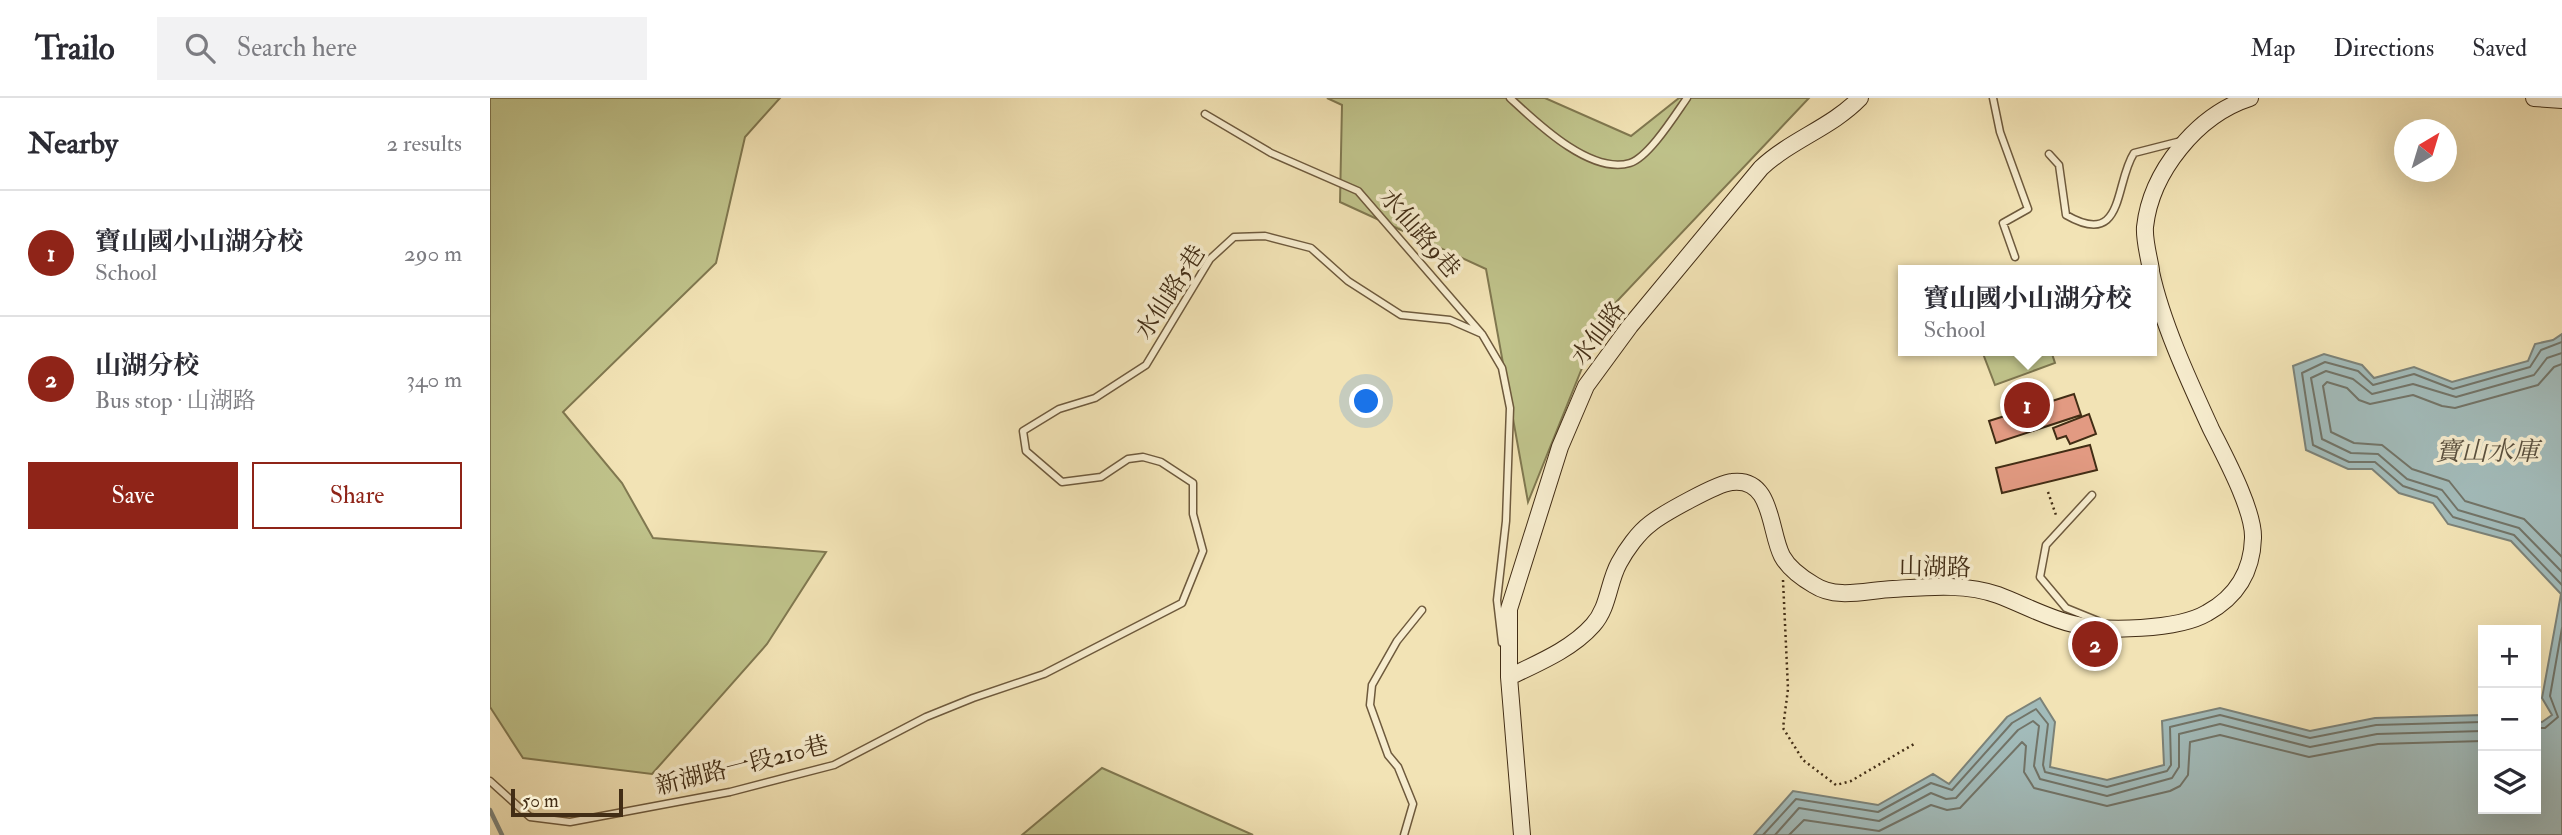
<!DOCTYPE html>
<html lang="en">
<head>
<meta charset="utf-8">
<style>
	:root { --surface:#fff; --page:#f2f2f3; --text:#2b2b33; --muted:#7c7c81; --line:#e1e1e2; --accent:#8f2418 }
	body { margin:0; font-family:"IM FELL Double Pica","Noto Serif TC",serif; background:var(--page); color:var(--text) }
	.controls { position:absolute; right:21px; bottom:21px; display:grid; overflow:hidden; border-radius:0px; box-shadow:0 7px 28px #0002 }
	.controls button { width:63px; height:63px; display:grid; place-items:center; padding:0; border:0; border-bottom:2px solid var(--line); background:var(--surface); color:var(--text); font:35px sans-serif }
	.compass { position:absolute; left:1904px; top:21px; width:63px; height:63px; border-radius:50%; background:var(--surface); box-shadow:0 7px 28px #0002; rotate:38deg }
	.scale { position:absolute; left:21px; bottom:18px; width:112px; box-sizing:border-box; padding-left:7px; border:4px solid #422d15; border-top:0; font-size:19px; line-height:24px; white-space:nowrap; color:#422d15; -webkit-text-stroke:5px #f7edcf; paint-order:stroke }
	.you { position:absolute; left:877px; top:304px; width:24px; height:24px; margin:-18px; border:5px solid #fff; border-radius:50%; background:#1a73e8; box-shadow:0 0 0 10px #1a73e833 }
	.badge { display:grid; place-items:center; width:46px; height:46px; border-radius:50%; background:var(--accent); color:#fff; font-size:23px; font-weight:700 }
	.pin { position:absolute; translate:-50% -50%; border:4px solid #fff; box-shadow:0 2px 7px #0006 }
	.popup { position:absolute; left:1408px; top:167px; width:259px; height:91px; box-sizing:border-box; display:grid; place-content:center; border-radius:0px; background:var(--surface); filter:drop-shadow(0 2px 5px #0005); font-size:23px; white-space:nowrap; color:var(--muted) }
	.popup b { font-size:26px; color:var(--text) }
	.popup::after { content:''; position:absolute; left:50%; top:100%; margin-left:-14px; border:14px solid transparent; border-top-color:var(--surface) }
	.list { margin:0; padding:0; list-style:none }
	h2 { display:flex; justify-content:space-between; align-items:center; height:91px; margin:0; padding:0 28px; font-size:30px }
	h2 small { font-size:23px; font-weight:400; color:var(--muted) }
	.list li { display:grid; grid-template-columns:46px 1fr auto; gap:21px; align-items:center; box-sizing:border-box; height:126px; padding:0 28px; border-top:2px solid var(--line) }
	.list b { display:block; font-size:26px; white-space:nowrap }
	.list p { margin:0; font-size:23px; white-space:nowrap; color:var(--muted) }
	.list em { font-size:23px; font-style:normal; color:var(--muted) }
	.actions { display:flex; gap:14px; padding:21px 28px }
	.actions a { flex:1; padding:16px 0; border:2px solid var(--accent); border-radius:0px; text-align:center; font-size:24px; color:var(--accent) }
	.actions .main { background:var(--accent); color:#fff }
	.icon { flex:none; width:38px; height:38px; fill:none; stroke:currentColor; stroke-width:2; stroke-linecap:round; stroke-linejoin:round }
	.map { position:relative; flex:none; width:2072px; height:737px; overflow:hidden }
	header { display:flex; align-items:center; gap:42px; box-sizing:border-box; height:98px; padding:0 35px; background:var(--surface); border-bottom:2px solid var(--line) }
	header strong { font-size:33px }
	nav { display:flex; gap:38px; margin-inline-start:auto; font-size:24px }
	.search { width:490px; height:63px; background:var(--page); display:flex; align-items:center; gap:18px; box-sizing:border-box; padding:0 24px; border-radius:0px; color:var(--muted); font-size:26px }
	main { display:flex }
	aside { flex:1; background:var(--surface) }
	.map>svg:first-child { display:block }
	.green { fill:#bfc28a; stroke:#807850; stroke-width:2 }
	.water { fill:#a2bbba; stroke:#7c8278; stroke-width:2 }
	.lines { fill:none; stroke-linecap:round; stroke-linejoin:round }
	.shore { stroke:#727468; stroke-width:2 }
	.stream { stroke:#7c8278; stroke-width:4.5 }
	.building { fill:#e29a82; stroke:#422d15; stroke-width:2 }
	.lane-casing { stroke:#6e5a3d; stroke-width:9 }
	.secondary-casing { stroke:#422d15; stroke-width:18 }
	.path { stroke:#422d15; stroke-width:2.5; stroke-dasharray:2 3.5; stroke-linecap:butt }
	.lane { stroke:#f7edcf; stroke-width:6 }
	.secondary { stroke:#f7edcf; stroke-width:16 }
	.labels { text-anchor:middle; stroke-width:7; stroke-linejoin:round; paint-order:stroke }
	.street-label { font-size:24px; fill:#422d15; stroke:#f7edcf }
	.water-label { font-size:26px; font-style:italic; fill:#5a503e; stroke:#f7edcf }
</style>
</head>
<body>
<header>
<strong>Trailo</strong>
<div class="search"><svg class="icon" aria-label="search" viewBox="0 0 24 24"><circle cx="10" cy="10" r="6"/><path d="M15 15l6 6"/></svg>Search here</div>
<nav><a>Map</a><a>Directions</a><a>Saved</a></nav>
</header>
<main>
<aside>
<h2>Nearby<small>2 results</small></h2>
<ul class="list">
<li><span class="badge">1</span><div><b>寶山國小山湖分校</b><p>School</p></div><em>290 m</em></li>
<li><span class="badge">2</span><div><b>山湖分校</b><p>Bus stop · 山湖路</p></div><em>340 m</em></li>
</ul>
<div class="actions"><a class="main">Save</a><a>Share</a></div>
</aside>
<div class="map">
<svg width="2072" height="737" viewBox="0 0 2072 737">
	<rect width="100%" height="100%" fill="#f2e3b5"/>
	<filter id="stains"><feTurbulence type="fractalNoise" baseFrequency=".00286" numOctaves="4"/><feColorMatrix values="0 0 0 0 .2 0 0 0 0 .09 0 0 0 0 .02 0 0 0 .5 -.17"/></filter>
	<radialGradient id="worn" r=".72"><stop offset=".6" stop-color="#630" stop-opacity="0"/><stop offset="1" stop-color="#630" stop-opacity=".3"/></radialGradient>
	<path class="green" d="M0,0H290L255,39L226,165L73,314L132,385L163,440L336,454L277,546L162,676L33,660L0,609Z
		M837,0H1055L1141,38L1189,0H1319L1113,218L1038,404L996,171L850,104L852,7Z
		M1492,253H1561L1565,265L1505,287Z
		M612,670L763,737H532Z"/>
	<path class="water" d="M2072,236V737H1264L1303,693L1388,707L1443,676L1459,686L1517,619L1550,600L1565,624L1560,669L1617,682L1674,667L1672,623L1730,610L1820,633L1885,620L1993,617V711H2046V623L2052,624L2062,617L2052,600L2071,496L2021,443L1958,426L1943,405L1909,395L1882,371H1858L1816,352L1803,268L1834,256L1872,267L1884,280L1924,269L1962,284L2038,263L2045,246L2063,242Z"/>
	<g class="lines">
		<path class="shore" d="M2072,244L2051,252L2040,269L1963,291L1924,276L1883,287L1868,273L1835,264L1812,275L1823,347L1859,364H1885L1913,388L1947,399L1963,419L2024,437L2072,487
			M2072,255L2057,260L2044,277L1966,299L1923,286L1882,296L1863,281L1836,273L1821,280L1832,341L1861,355L1888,356L1917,381L1952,392L1968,412L2029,430L2072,474
			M2072,266L2064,269L2048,287L1965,310L1952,308L1923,297L1880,306L1869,302L1857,290L1837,284L1833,288L1841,334L1864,345L1892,347L1922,371L1959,383L1975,403L2034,421L2072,459
			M2046,630H2055L2068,619L2060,598L2072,530
			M1273,737L1306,701L1388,714L1441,685L1462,692L1522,625L1546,611L1558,626L1553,667L1555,674L1617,689L1677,673L1681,667L1680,629L1730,617L1820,640L1886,627L1993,624
			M1285,737L1309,710L1389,723L1441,695L1456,701L1466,700L1528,632L1543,623L1549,628L1544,668L1550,681L1617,698L1682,680L1689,669V636L1730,626L1820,649L1887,636L1993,633
			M1299,737L1314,722L1389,733L1441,707L1457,712L1470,710L1532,644L1536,648L1534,674L1544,690L1617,708L1680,693L1690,688L1698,677L1700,644L1730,637L1819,659L1888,646L1993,643"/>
		<path class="stream" d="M0,712L12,737"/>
	</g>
	<path class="building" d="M1584,296L1591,317L1506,345L1499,323Z
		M1599,316L1606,336L1580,346L1576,338L1567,341L1563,330Z
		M1600,347L1607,372L1512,395L1506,370Z"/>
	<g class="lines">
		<defs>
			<path id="lane" d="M1020,0C1046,24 1100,77 1140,65C1159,59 1185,17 1197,0
				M1503,0L1510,34L1538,111L1513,125L1525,159
				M715,16L781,55L868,93L991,235
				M1559,56L1569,67L1576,117C1635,151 1624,86 1644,55L1691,43
				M1602,397L1556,447L1550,479L1576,510L1608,523
				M0,683L40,719L80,724L240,694L344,667L436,619L483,600L554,576L692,505L713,453L703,416V385L671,364L653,359L638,361L611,379L572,384L536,353L533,333L569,311L605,300L656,267L720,161L744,139L775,138L821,150L858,183L911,217L960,222L992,236L1012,270L1020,310L1016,423L1007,502L1012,545
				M914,737L923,706L908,669L898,657L880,607L882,587L907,543L932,512"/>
			<path id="secondary" d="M2044,0L2072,2
				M1661,172C1659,159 1654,142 1655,129C1661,74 1707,17 1760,0
				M1019,579C1048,565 1082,551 1103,527C1119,509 1118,485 1129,465C1136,452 1148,435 1160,426C1172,416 1228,385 1242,384C1283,379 1279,433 1292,458C1299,471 1312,480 1324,487C1347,502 1377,492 1403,491C1437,489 1475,485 1508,497C1532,506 1557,520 1583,526C1615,534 1688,532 1717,515C1746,499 1762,474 1763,440C1764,412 1734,357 1721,331C1699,283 1672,225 1661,174
				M1032,737L1019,579V511L1070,349L1096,288L1140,228L1271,70C1302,41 1341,30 1370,0"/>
		</defs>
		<use href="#lane" class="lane-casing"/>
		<use href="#secondary" class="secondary-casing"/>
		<path class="path" d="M1558,394L1567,420
			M1293,482L1298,591L1293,630L1313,662L1346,687L1361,683L1424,646"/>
		<use href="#lane" class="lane"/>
		<use href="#secondary" class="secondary"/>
	</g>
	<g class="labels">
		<g class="street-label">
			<text transform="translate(930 135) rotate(49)" y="8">水仙路9巷</text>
			<text transform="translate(680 194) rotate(-57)" y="8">水仙路5巷</text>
			<text transform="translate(1108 235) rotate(-53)" y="8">水仙路</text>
			<text transform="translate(1445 469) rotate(1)" y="8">山湖路</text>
			<text transform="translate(252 667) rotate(-14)" y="8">新湖路一段210巷</text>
		</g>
		<g class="water-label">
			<text x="1997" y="362">寶山水庫</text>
		</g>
	</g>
	<rect width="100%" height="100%" filter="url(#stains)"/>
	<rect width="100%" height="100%" fill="url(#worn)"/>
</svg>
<div class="controls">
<button>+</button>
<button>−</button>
<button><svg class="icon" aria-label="layers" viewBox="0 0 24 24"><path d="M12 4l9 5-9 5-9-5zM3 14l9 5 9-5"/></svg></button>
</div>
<svg class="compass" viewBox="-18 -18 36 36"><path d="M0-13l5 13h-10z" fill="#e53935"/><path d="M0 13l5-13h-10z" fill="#7c7c81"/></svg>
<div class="scale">50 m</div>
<div class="you"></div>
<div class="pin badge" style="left:1537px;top:307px">1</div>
<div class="popup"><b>寶山國小山湖分校</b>School</div>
<div class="pin badge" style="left:1605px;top:546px">2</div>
</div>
</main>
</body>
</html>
